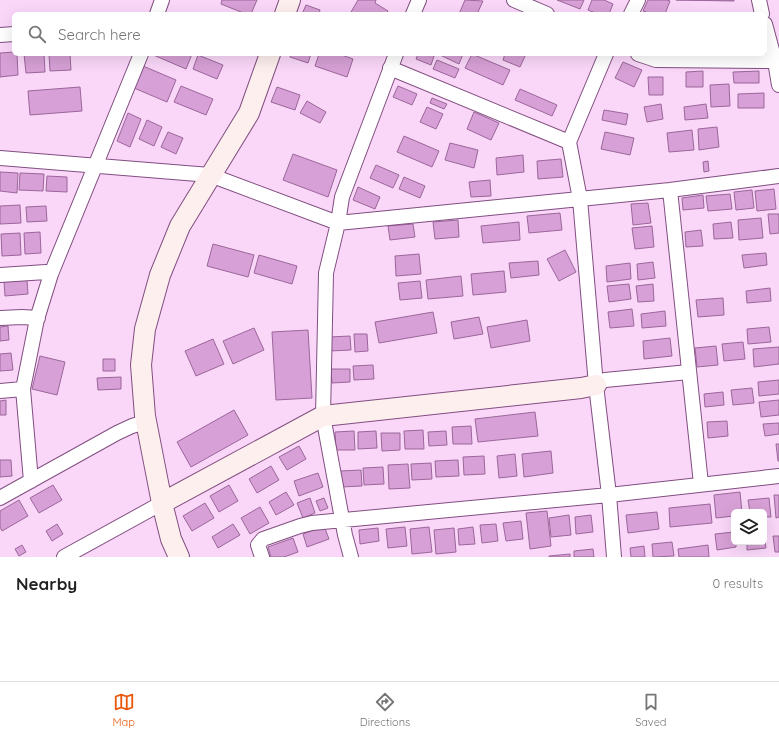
<!DOCTYPE html>
<html lang="en">
<head>
<meta charset="utf-8">
<style>
	:root { --surface:#fff; --page:#f6f6f6; --text:#222; --muted:#767676; --line:#e0e0e0; --accent:#ea580c }
	body { margin:0; font-family:Quicksand,sans-serif; background:var(--page); color:var(--text) }
	.controls { position:absolute; right:12px; bottom:12px; display:grid; overflow:hidden; border-radius:6px; box-shadow:0 4px 16px #0002 }
	.controls button { width:36px; height:36px; display:grid; place-items:center; padding:0; border:0; border-bottom:1px solid var(--line); background:var(--surface); color:var(--text); font:20px sans-serif }
	.list { margin:0; padding:0; list-style:none }
	h2 { display:flex; justify-content:space-between; align-items:center; height:52px; margin:0; padding:0 16px; font-size:17px }
	h2 small { font-size:13px; font-weight:400; color:var(--muted) }
	.icon { flex:none; width:22px; height:22px; fill:none; stroke:currentColor; stroke-width:2; stroke-linecap:round; stroke-linejoin:round }
	.map { position:relative; flex:none; width:779px; height:557px; overflow:hidden }
	.search { position:absolute; background:var(--surface); box-shadow:0 4px 16px #0002; left:12px; right:12px; top:12px; height:44px; display:flex; align-items:center; gap:10px; box-sizing:border-box; padding:0 14px; border-radius:6px; color:var(--muted); font-size:15px }
	.sheet { height:124px; background:var(--surface) }
	nav { display:flex; justify-content:space-around; align-items:center; box-sizing:border-box; height:56px; border-top:1px solid var(--line); background:var(--surface); font-size:11px; color:var(--muted) }
	nav a { display:grid; justify-items:center; gap:2px }
	nav .on { color:var(--accent) }
	.map>svg:first-child { display:block }
	.building { fill:#d7a0d6; stroke:#9b679a }
	.lines { fill:none; stroke-linecap:round; stroke-linejoin:round }
	.street-casing { stroke:#814e80; stroke-width:16 }
	.secondary-casing { stroke:#814e80; stroke-width:22 }
	.street { stroke:#fff; stroke-width:14 }
	.secondary { stroke:#fdefed; stroke-width:20 }
</style>
</head>
<body>
<div class="map">
<svg width="779" height="557" viewBox="0 0 779 557">
	<rect width="100%" height="100%" fill="#fad7f9"/>
	<path class="building" d="M222,0H257L251,14H246L221,4Z
		M358,0H376L375,3L388,11L386,14H355L351,12Z
		M465,0L483,1L477,14H459Z
		M557,0H584L580,9Z
		M592,0H604L613,4L609,14H598L588,10Z
		M648,0H667L670,1L665,14H652L643,11Z
		M676,0H734V1Z
		M306,5L320,10L319,14H302Z
		M14,52V54H17L18,75L0,77V53Z
		M24,54H44L45,72L26,73Z
		M49,54H70L71,70L50,71Z
		M151,54H192L186,69Z
		M291,54H311L308,63L290,57Z
		M319,54H339L353,59L347,77L315,66Z
		M418,54H429L434,56L431,65L416,59Z
		M438,54H463L459,64Z
		M472,54L510,70L503,85L465,68Z
		M505,54H526L520,67L503,60Z
		M198,55L223,65L217,79L193,69Z
		M437,60L459,69L455,78L433,69Z
		M623,62L642,70L634,87L615,78Z
		M143,66L176,80L167,102L134,88Z
		M703,71V87H686V72Z
		M759,71V83H734L733,72Z
		M648,77H663V95H649Z
		M729,84L730,106L711,107L710,85Z
		M181,86L213,99L206,115L174,102Z
		M398,86L417,94L412,105L393,97Z
		M80,87L82,111L30,115L28,91Z
		M277,87L300,95L295,110L271,102Z
		M520,89L557,105L552,116L515,100Z
		M764,93V108H738V94Z
		M432,98L447,104L444,109L430,103Z
		M307,101L326,112L320,123L300,113Z
		M661,104L663,119L647,122L644,107Z
		M706,104L708,118L685,120L684,107Z
		M427,107L443,114L436,129L420,122Z
		M604,110L628,114L626,125L602,120Z
		M474,112L499,123L491,140L467,129Z
		M128,113L141,119L130,147L117,141Z
		M147,120L162,127L154,146L139,139Z
		M717,127L719,147L699,150L698,129Z
		M692,130L694,150L669,152L667,133Z
		M168,132L183,138L176,154L161,147Z
		M605,132L634,138L630,155L601,149Z
		M404,136L439,151L432,167L397,152Z
		M450,143L478,150L474,168L445,160Z
		M293,154L337,170L328,197L283,180Z
		M523,155L524,172L497,175L496,158Z
		M561,159L563,177L538,179L537,161Z
		M708,161L709,171L704,172L703,162Z
		M376,165L399,175L393,188L370,178Z
		M0,172L18,173L17,193L0,191Z
		M20,173L44,174L43,191L19,190Z
		M47,176L67,177V192L46,191Z
		M404,177L425,186L420,198L399,189Z
		M490,180L491,196L471,197L469,182Z
		M358,187L380,197L375,209L353,200Z
		M774,189L776,209L757,211L755,191Z
		M752,190L754,208L736,210L734,192Z
		M730,194L732,209L708,211L706,196Z
		M703,195L704,208L683,210L682,198Z
		M648,203L651,223L633,225L631,204Z
		M20,205L21,223L0,224V206Z
		M46,206L47,221L27,222L26,207Z
		M560,213L562,230L529,233L527,216Z
		M768,214H779V233L770,234Z
		M761,218L763,238L739,240L738,220Z
		M458,220L459,237L435,239L433,222Z
		M519,222L520,240L483,243L481,226Z
		M731,222L733,238L714,239L713,224Z
		M413,224L415,237L390,240L388,226Z
		M652,226L654,247L635,249L632,228Z
		M701,230L703,246L686,247L685,232Z
		M40,232L41,253L25,254L24,233Z
		M20,233L21,255L2,256L1,234Z
		M213,244L254,255L248,277L207,266Z
		M565,250L576,272L559,281L547,259Z
		M766,253L767,265L744,268L742,255Z
		M419,254L421,274L396,276L395,256Z
		M259,255L297,266L292,284L254,273Z
		M538,261L539,275L511,278L509,263Z
		M653,262L655,278L638,280L637,264Z
		M630,263L631,279L607,282L606,266Z
		M504,271L506,292L473,295L471,274Z
		M461,276L463,296L428,299L426,280Z
		M27,280L28,294L5,296L4,282Z
		M420,281L422,298L400,300L398,283Z
		M629,284L631,299L609,302L607,286Z
		M653,284L654,301L638,302L636,286Z
		M770,288L771,301L747,303L746,291Z
		M723,298L724,315L698,317L696,300Z
		M632,309L634,326L610,328L608,312Z
		M665,311L666,326L642,328L641,314Z
		M433,312L437,333L379,343L375,322Z
		M479,317L483,334L454,339L451,322Z
		M527,320L530,341L491,348L487,327Z
		M8,326L9,340L0,341V327Z
		M769,327L771,342L748,344L747,329Z
		M254,328L264,350L233,364L223,341Z
		M308,330L312,398L276,400L272,332Z
		M354,334H367L368,351L355,352Z
		M350,336L351,350L330,351L329,337Z
		M670,338L672,356L644,359L643,341Z
		M213,339L224,364L196,376L185,351Z
		M743,342L745,359L724,361L722,344Z
		M716,346L718,365L697,367L695,348Z
		M779,347V364L754,367L753,349Z
		M11,353L13,370L0,371V354Z
		M40,356L65,362L57,395L32,389Z
		M103,359H115V371H103Z
		M373,365L374,379L354,380L353,366Z
		M331,369H350V382L332,383Z
		M121,377V389L98,390L97,378Z
		M779,380V394L759,396L758,382Z
		M752,388L754,403L733,405L731,390Z
		M723,392L724,405L705,407L704,394Z
		M6,400V415H0V401Z
		M779,400V415L761,417L759,402Z
		M234,410L248,435L191,467L177,442Z
		M535,412L538,436L478,442L475,419Z
		M727,421L728,436L708,438L707,422Z
		M779,423V434L765,436L763,424Z
		M471,426L472,444H453L452,427Z
		M423,430L424,449H405L404,431Z
		M354,431L355,450H336L335,432Z
		M376,431L377,448L358,449V432Z
		M446,431L447,445L429,446L428,432Z
		M381,433H400V450L382,451Z
		M776,444H779V461H778Z
		M299,446L306,459L287,470L279,457Z
		M551,451L553,473L524,477L522,454Z
		M515,454L517,476L499,478L497,456Z
		M484,456L485,474L464,475L463,457Z
		M0,460H11L12,476L0,477Z
		M458,460L459,476L436,477L435,461Z
		M431,463L432,479L412,480L411,464Z
		M408,464L410,488L389,489L388,465Z
		M271,466L279,480L257,493L249,479Z
		M383,467L384,484L364,485L363,468Z
		M361,470L362,486L341,487L340,471Z
		M318,473L323,487L299,496L294,481Z
		M53,485L62,500L39,513L30,498Z
		M229,485L238,501L219,512L210,496Z
		M286,492L294,505L276,515L269,502Z
		M740,492L742,512H734V516L716,518L714,495Z
		M774,495H779V517L776,518Z
		M310,498L315,513L303,518L297,503Z
		M324,498L328,508L320,511L316,501Z
		M769,498L771,517H764V512H750L748,500Z
		M19,500L28,516L2,531L0,527V511Z
		M205,503L214,518L192,531L183,516Z
		M710,504L712,523L670,527L669,508Z
		M260,507L269,523L250,534L241,518Z
		M547,511L551,546L530,549L526,513Z
		M657,512L659,529L628,533L626,515Z
		M569,515L571,535L551,537L549,518Z
		M591,515L593,532L576,534L575,517Z
		M521,521L523,539L506,541L503,523Z
		M57,524L63,534L52,541L46,531Z
		M233,524L240,535L218,548L212,537Z
		M496,524L498,541L482,543L480,525Z
		M324,526L329,539L307,547L303,534Z
		M405,527L407,546L388,548L386,529Z
		M429,527L432,552L412,554L410,529Z
		M473,527L475,544L459,545L458,529Z
		M378,528L379,541L360,544L359,530Z
		M454,528L456,552L436,554L434,530Z
		M734,532V542H736V547L717,550L715,534Z
		M764,535L766,548L747,550V542H764Z
		M773,536H779V552H775Z
		M293,538L298,552L284,557H271L268,547Z
		M672,542L674,556L653,557L652,544Z
		M22,545L26,552L19,556L15,549Z
		M708,545L709,557H679L678,549Z
		M644,546L645,557H631L630,548Z
		M593,549L594,557H574V551Z
		M570,554V557H549V556Z"/>
	<g class="lines">
		<defs>
			<path id="street" d="M514,0L547,14
				M759,0L762,14
				M157,14L162,0
				M413,14L419,0
				M631,14L638,0
				M765,24L775,61L779,85
				M0,35L14,34
				M638,54L656,60L775,61
				M390,68L569,142L580,199L596,385L609,495L614,557
				M569,142L606,54
				M0,158L210,175L338,223L670,190L779,176
				M670,190L701,484
				M0,275L46,272L51,274
				M0,318L22,317L38,318
				M596,385L605,380L689,372
				M0,391L23,389
				M31,481L23,389L37,319L51,274L141,54
				M0,498L117,433L132,426L146,422
				M64,557L162,503
				M262,557L258,545L263,539L300,526L312,523L609,495L779,476
				M351,557L345,535L323,416L326,273L338,223L342,197L396,54"/>
			<path id="secondary" d="M285,14L290,0
				M162,503L323,416L581,388L596,385
				M179,557L171,539L162,503L145,416L141,365L145,329L160,275L180,226L249,113L270,54"/>
		</defs>
		<use href="#street" class="street-casing"/>
		<use href="#secondary" class="secondary-casing"/>
		<use href="#street" class="street"/>
		<use href="#secondary" class="secondary"/>
	</g>
</svg>
<div class="controls">
<button><svg class="icon" aria-label="layers" viewBox="0 0 24 24"><path d="M12 4l9 5-9 5-9-5zM3 14l9 5 9-5"/></svg></button>
</div>
<div class="search"><svg class="icon" aria-label="search" viewBox="0 0 24 24"><circle cx="10" cy="10" r="6"/><path d="M15 15l6 6"/></svg>Search here</div>
</div>
<section class="sheet">
<h2>Nearby<small>0 results</small></h2>
<ul class="list">
</ul>
</section>
<nav>
<a class="on"><svg class="icon" aria-label="map" viewBox="0 0 24 24"><path d="M3 6l6-2 6 2 6-2v14l-6 2-6-2-6 2zM9 4v14M15 6v14"/></svg>Map</a>
<a><svg class="icon" aria-label="directions" viewBox="0 0 24 24"><path d="M12 3l9 9-9 9-9-9zM9 14v-3h6M13 9l2 2-2 2"/></svg>Directions</a>
<a><svg class="icon" aria-label="saved" viewBox="0 0 24 24"><path d="M7 4h10v16l-5-4-5 4z"/></svg>Saved</a>
</nav>
</body>
</html>
